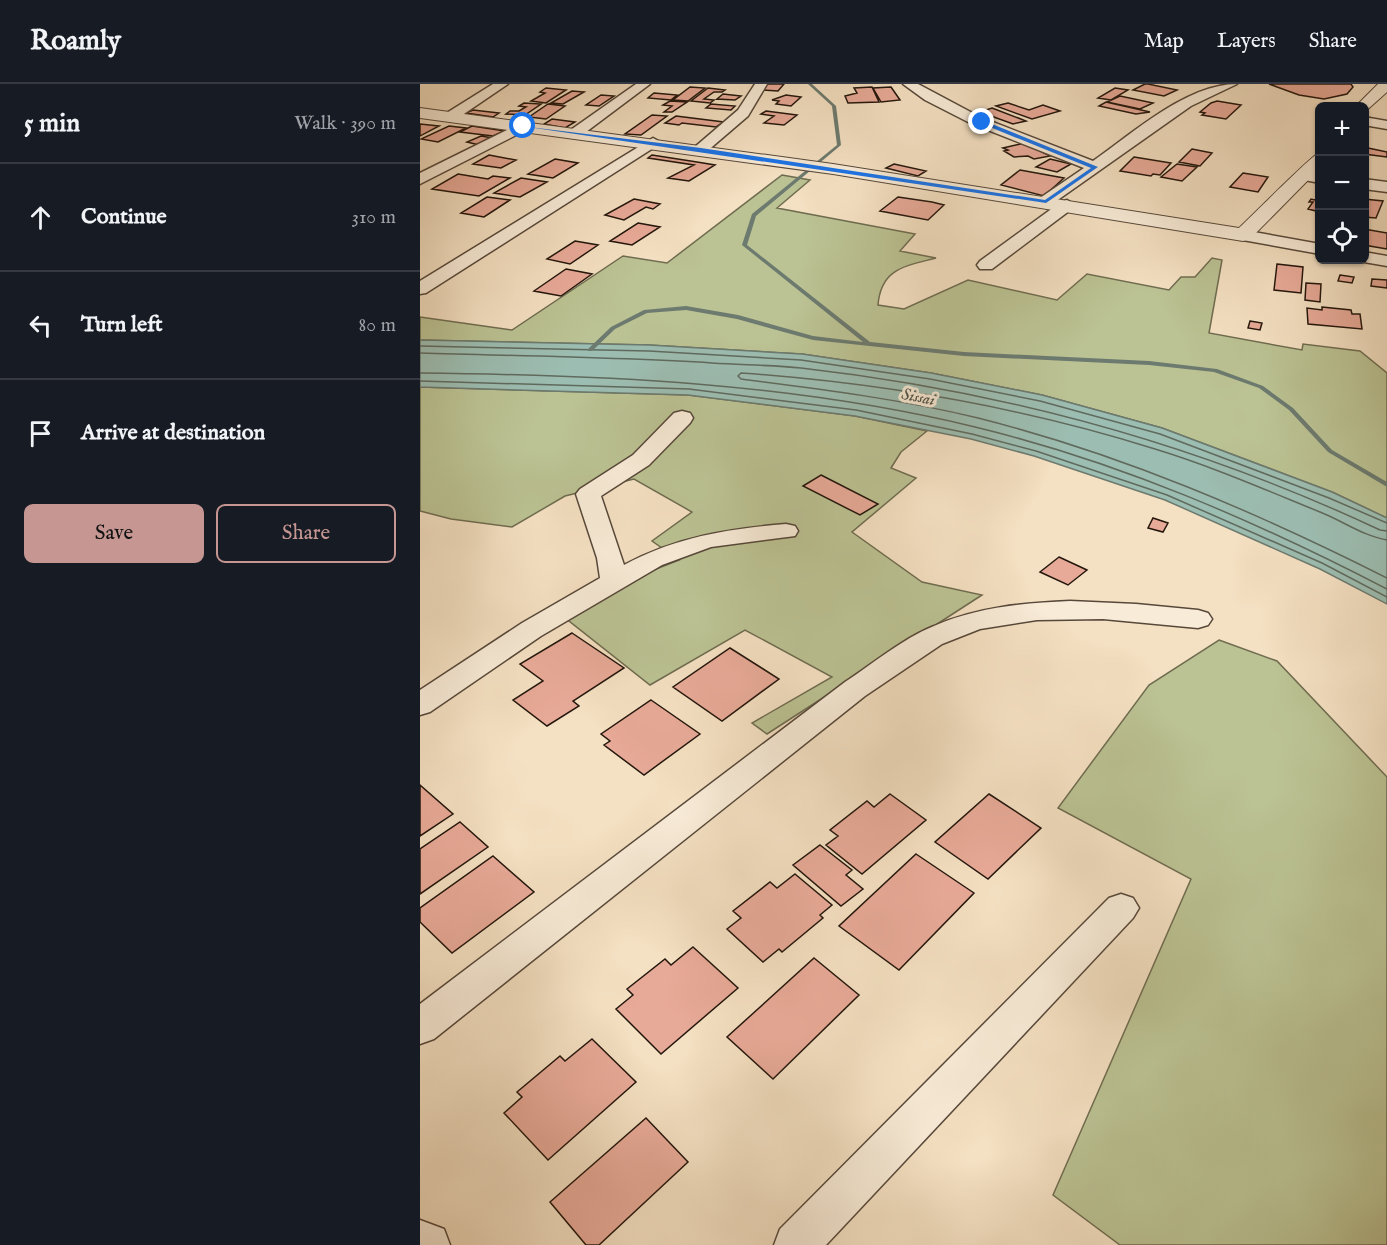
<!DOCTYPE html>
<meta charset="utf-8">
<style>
:root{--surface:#171b24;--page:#242831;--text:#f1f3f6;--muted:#9ea1a6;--line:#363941;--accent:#c59692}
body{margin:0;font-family:"IM FELL English",serif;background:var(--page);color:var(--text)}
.controls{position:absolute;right:18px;top:18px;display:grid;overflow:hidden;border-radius:9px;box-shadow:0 2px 4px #0004}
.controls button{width:54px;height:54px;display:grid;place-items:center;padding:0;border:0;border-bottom:2px solid var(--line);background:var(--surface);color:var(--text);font:30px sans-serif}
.stop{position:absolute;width:18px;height:18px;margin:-14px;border:4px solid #1a73e8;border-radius:50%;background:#fff}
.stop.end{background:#1a73e8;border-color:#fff;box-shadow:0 2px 6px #0008}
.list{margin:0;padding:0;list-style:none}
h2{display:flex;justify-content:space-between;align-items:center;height:78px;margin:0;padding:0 24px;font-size:26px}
h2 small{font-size:20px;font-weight:400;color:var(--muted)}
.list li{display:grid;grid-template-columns:39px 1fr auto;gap:18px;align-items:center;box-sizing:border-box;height:108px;padding:0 24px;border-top:2px solid var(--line)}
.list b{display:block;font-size:22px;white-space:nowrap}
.list em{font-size:20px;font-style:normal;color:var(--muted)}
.actions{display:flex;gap:12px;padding:18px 24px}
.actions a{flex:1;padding:14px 0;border:2px solid var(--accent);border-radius:9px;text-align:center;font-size:21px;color:var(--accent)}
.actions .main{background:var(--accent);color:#111}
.icon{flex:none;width:33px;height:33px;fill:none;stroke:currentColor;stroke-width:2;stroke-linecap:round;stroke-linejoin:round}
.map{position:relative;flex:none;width:967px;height:1161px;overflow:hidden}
header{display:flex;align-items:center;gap:36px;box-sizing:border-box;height:84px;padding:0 30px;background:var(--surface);border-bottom:2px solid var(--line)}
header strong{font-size:28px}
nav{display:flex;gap:33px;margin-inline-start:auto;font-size:21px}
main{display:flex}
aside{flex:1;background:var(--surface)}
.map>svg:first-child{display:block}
</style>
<header>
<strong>Roamly</strong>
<nav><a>Map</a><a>Layers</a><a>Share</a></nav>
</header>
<main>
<aside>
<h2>5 min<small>Walk · 390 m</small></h2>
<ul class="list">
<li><svg class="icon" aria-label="ahead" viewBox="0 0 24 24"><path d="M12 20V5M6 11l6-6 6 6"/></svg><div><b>Continue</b></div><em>310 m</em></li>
<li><svg class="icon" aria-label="left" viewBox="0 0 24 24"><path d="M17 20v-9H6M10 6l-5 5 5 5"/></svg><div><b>Turn left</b></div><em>80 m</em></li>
<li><svg class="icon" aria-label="arrive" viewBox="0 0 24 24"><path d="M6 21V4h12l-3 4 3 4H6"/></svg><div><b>Arrive at destination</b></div></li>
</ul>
<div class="actions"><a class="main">Save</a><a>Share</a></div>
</aside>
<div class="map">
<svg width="967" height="1161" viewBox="0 0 967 1161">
<rect width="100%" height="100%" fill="#f4e0c2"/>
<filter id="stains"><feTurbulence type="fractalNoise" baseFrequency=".00333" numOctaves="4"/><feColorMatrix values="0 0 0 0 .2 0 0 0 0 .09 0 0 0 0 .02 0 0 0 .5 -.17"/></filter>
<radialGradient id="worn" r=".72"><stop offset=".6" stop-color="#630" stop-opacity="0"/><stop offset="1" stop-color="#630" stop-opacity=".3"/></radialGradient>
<path fill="#bbc293" stroke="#6f6c50" stroke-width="1.5" d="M362,91l28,5 -33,28 138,26 -15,17 36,7c-30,8 -55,10 -58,47l26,4 64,-29 89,20 30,-26 82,16 12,-13h14l17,-19 10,2 -13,73 93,17 1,-6 57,7 27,22v145l-55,-26 -170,-64 -120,-33 -111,-22 -129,-19 -153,-9 -229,-5v-23l92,13 111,-74 44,7z
M0,303l268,8 167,21 72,15 -26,21 -10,16 25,10 -64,54 70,50 60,13 -215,139 -15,-11 80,-46 -87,-47 -95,55 -86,-68 59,-35 56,-22 -27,-19 40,-29 -58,-33 -69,17 -53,31 -61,-8 -31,-8z
M799,556l58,21 110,116v468h-267l-67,-50 138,-316 -133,-71 91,-123z"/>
<path fill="#9cbdb1" stroke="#6c7a6f" stroke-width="1.5" d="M0,256l229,5 153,9 129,19 111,22 120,33 170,64 55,26v86l-67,-35 -155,-69 -131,-44 -63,-17 -116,-23 -167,-21 -268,-8z"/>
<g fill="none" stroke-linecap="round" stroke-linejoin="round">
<path stroke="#606a5e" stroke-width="1.5" d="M0,262l229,5 152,9 129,19 110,22 120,33 169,64 58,25
M0,269c97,3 195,4 292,10 30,2 60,2 89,5 203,23 394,75 579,162l7,1
M0,289c186,2 374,10 555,54 145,35 280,94 412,162
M0,297l269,8 167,21 116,24 64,17 131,44 155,68 65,34
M967,456c-24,-4 -44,-19 -67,-28 -54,-22 -109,-46 -165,-63 -133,-42 -275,-66 -414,-76l-3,3 3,3c79,10 159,20 237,39 143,36 278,94 409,160"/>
<path fill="#6c7a6f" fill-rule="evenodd" d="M388,0h4l24,22 5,39 -85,71 -9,29 123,97 94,10 185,9 68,8 46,17 30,22 39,42 55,32v5l-59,-35 -39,-42 -30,-22 -45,-16 -65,-7 -185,-9 -151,-16 -76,-21 -51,-9 -39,3 -32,16 -23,22h-4v-2l23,-22 33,-17 42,-4 52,9 75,21 50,6 -121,-97 10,-31 85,-69 -5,-39z"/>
</g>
<path fill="#e8aa98" stroke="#23160c" stroke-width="1.5" d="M347,0h17l-6,7 -17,-1z
M725,0h3l29,6 -13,6 -31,-6z
M849,0h82l2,3 -6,7 -23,5 -25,-4z
M270,3l15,1 -17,13 -15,-1z
M452,3l7,15 -31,1 -3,-7 12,-3 -3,-5z
M471,3l9,13 -19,2 -8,-14z
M126,4l20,2 -20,13 -15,-2 14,-8 -5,-1z
M288,4l17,2 -3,2h-8l-10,7 10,1 -4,3 -19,-2z
M695,4l13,2 -17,10 -13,-2z
M152,7l12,1 -21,12 -12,-1z
M234,9l23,2 -6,5 -23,-2z
M303,10l18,2 -6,4 -18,-1z
M181,11l13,1 -15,10 -13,-1z
M366,11l15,2 -10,9 -15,-2 3,-3 -7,-1z
M700,12l33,7 -13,6 -33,-7z
M250,17l17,1 -15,10h-8l8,-6 -9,-1z
M797,17l24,4 -15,14 -24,-4 3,-2 -5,-1 11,-9z
M686,18l44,10 -14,2 -37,-8z
M104,19l17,1 -16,11 -19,-1 4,-3h9l7,-4 -7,-1z
M588,19l21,7 14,-5 17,6 -28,8 -36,-13z
M128,20l17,2 -19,13 -17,-2z
M291,20l24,2 -4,4 -25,-2z
M572,24l34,13 -13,3 -33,-12z
M53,26l26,3 -6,4 -27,-4z
M346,27l31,4 -13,10 -20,-2 10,-7 -13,-2z
M232,31l15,1 -26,19 -16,-1z
M256,32l48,6 -8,5 -34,-4 -3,2 -14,-2z
M132,35l23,3 -10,6 -21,-4z
M0,40l19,2 -19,10z
M29,42l17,2 -28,14 -17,-3z
M52,42l33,5 -12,5 -33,-4z
M61,52l12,2 -14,7 -12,-3z
M605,59l25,13 -16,3 -6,-3 -14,1 -10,-6 4,-1 -5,-2z
M948,64l19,4v5l-23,-3v-3z
M772,65l20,4 -12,13 -21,-4z
M69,71l27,5 -15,8 -28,-4z
M232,71l45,7 18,3 -26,16 -21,-3 26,-13 -46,-7z
M714,73l37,6 -11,12 -7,-1 -2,2 -31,-5z
M135,75l23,4 -25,15 -25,-4z
M630,75l21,5 -14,8 -21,-5z
M474,80l32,7 -8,5 -32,-8z
M757,80l20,3 -15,14 -21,-4z
M600,86l44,8 -20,18 -43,-11z
M823,89l25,4 -10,15 -28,-5z
M38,90l30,5 5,-3 17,2 -31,18 -47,-7z
M101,94l26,4 -27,15 -26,-4z
M900,110v18l-12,-3 5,-7h-4l2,-3 4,1z
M67,113l23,3 -26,17 -23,-4z
M478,113l34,5 12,3 -16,15 -48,-9z
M214,115l26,5 -7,5 -7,-2 -22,13 -19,-5z
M944,115l19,2 -7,17 -12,-1z
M218,139l22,4 -28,18 -22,-4z
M944,145l23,4v16l-23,-4z
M155,157l23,4 -28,19 -23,-5z
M857,180l26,3 -2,26 -27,-3z
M146,185l26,5 -31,22 -27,-5z
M920,191l14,2 -2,6 -14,-2z
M952,195l15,1v8l-16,-2z
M886,199l15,1 -1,18 -15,-2z
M902,223l29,3 1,4h8l2,15 -54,-5 -1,-16 15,2z
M830,237l12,2 -2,7 -12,-2z
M401,391l57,29 -18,11 -57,-29z
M733,434l15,5 -5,9 -15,-4z
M639,473l28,13 -19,15 -28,-13z
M152,549l52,35 -51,33 6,5 -32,20 -34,-26 30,-19 -23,-17z
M310,564l49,31 -57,42 -49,-34z
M231,616l49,34 -56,41 -40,-30 6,-4 -9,-7z
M0,701l33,29 -33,22z
M470,710l36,26 -64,54 -36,-29 12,-9 -8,-6 37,-29 7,6z
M569,710l52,34 -53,51 -53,-37z
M40,738l28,25 -68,47v-45z
M400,761l32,25 -6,5 17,14 -22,17 -48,-41z
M496,770l58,39 -75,77 -60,-44z
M73,772l41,36 -82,61 -32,-31v-14z
M375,790l37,31 -12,10 3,3 -41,34 -3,-3 -16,13 -36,-33 14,-11 -8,-7 37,-29 7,6z
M273,863l45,41 -77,66 -45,-45 17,-14 -6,-6 38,-30 6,6z
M394,874l45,37 -86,84 -46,-42z
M172,955l44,43 -88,78 -44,-47 18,-16 -5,-5 43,-36 5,5z
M226,1034l42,44 -89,83h-13l-36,-43z"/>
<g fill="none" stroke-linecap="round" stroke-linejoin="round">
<defs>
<path id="minor" d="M73,0h15l-53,36h-10l-2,-3 2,-3z
M216,0h14l-68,51h-10l-2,-3 2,-3z
M335,0h12l-19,32 -42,36h-10l-2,-3 2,-3 42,-36z
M483,0h15l62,33 113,44c40,-28 94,-77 144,-77l-46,22 -139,98h-12l-2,-3 2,-3 44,-30 -114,-45 -45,-23z
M944,33l23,4v8l-23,-4z
M103,38l5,1 2,3 -2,3 -108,55v-11z
M233,54l7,4 -2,3 -232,148 -6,1v-13z
M884,87l16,2v10l-21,-4 -3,-3 3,-3z
M944,95l23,3v10l-23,-3z
M647,116l8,5 -2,3 -81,61h-12l-3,-4 3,-4 81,-59z
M823,146l77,14v10l-83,-15 -2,-4 2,-4z
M944,168l23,4v10l-29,-5 6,-1z
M262,327l8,2 3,5 -3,5 -41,42 -48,31 23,69c52,-28 104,-36 162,-41l9,2 3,5 -3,5 -84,11 -49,18 -121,71 -111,76 -10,3v-25l102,-67 78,-45 -3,-20 -21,-64 4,-5 53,-34 41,-42z
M650,517l66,3 62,6 10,3 4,6 -4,6 -10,3 -95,-9 -66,1 -57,9 -38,15 -77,52 -431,343 -14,5v-40l425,-322c29,-19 57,-43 89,-56 43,-19 90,-23 136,-25z
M701,810l12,4 6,10 -6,10 -307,327h-52l6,-16 329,-331z
M0,1136l24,9 6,16h-30z"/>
<path id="tertiary" d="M958,0h9v8l-19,17 -4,1v-4h-8z
M0,24l413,56 406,64c11,-10 74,-74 81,-76v16l-70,71 -7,2 -410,-67 -413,-56z"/>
</defs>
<use href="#minor" stroke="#57483a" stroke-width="3"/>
<use href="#tertiary" stroke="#57483a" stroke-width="2"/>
<use href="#minor" fill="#f8ebd7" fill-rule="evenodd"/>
<use href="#tertiary" fill="#f8ebd7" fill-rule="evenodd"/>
</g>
<path fill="#1a73e8" d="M562,36l116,47 -52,36 -525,-77 180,22 344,52 46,-32 -111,-45z"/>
<g text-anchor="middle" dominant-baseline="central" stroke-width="6" stroke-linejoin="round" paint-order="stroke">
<g font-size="16" font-style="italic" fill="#4d5046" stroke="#f8ebd7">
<text transform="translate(498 314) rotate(11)">Sissai</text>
</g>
</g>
<rect width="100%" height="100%" filter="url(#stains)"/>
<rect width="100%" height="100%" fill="url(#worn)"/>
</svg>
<div class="controls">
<button>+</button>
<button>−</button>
<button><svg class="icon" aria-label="locate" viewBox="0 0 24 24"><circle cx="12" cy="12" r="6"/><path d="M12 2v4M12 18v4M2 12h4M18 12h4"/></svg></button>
</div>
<div class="stop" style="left:103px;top:42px"></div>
<div class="stop end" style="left:562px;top:38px"></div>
</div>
</main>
